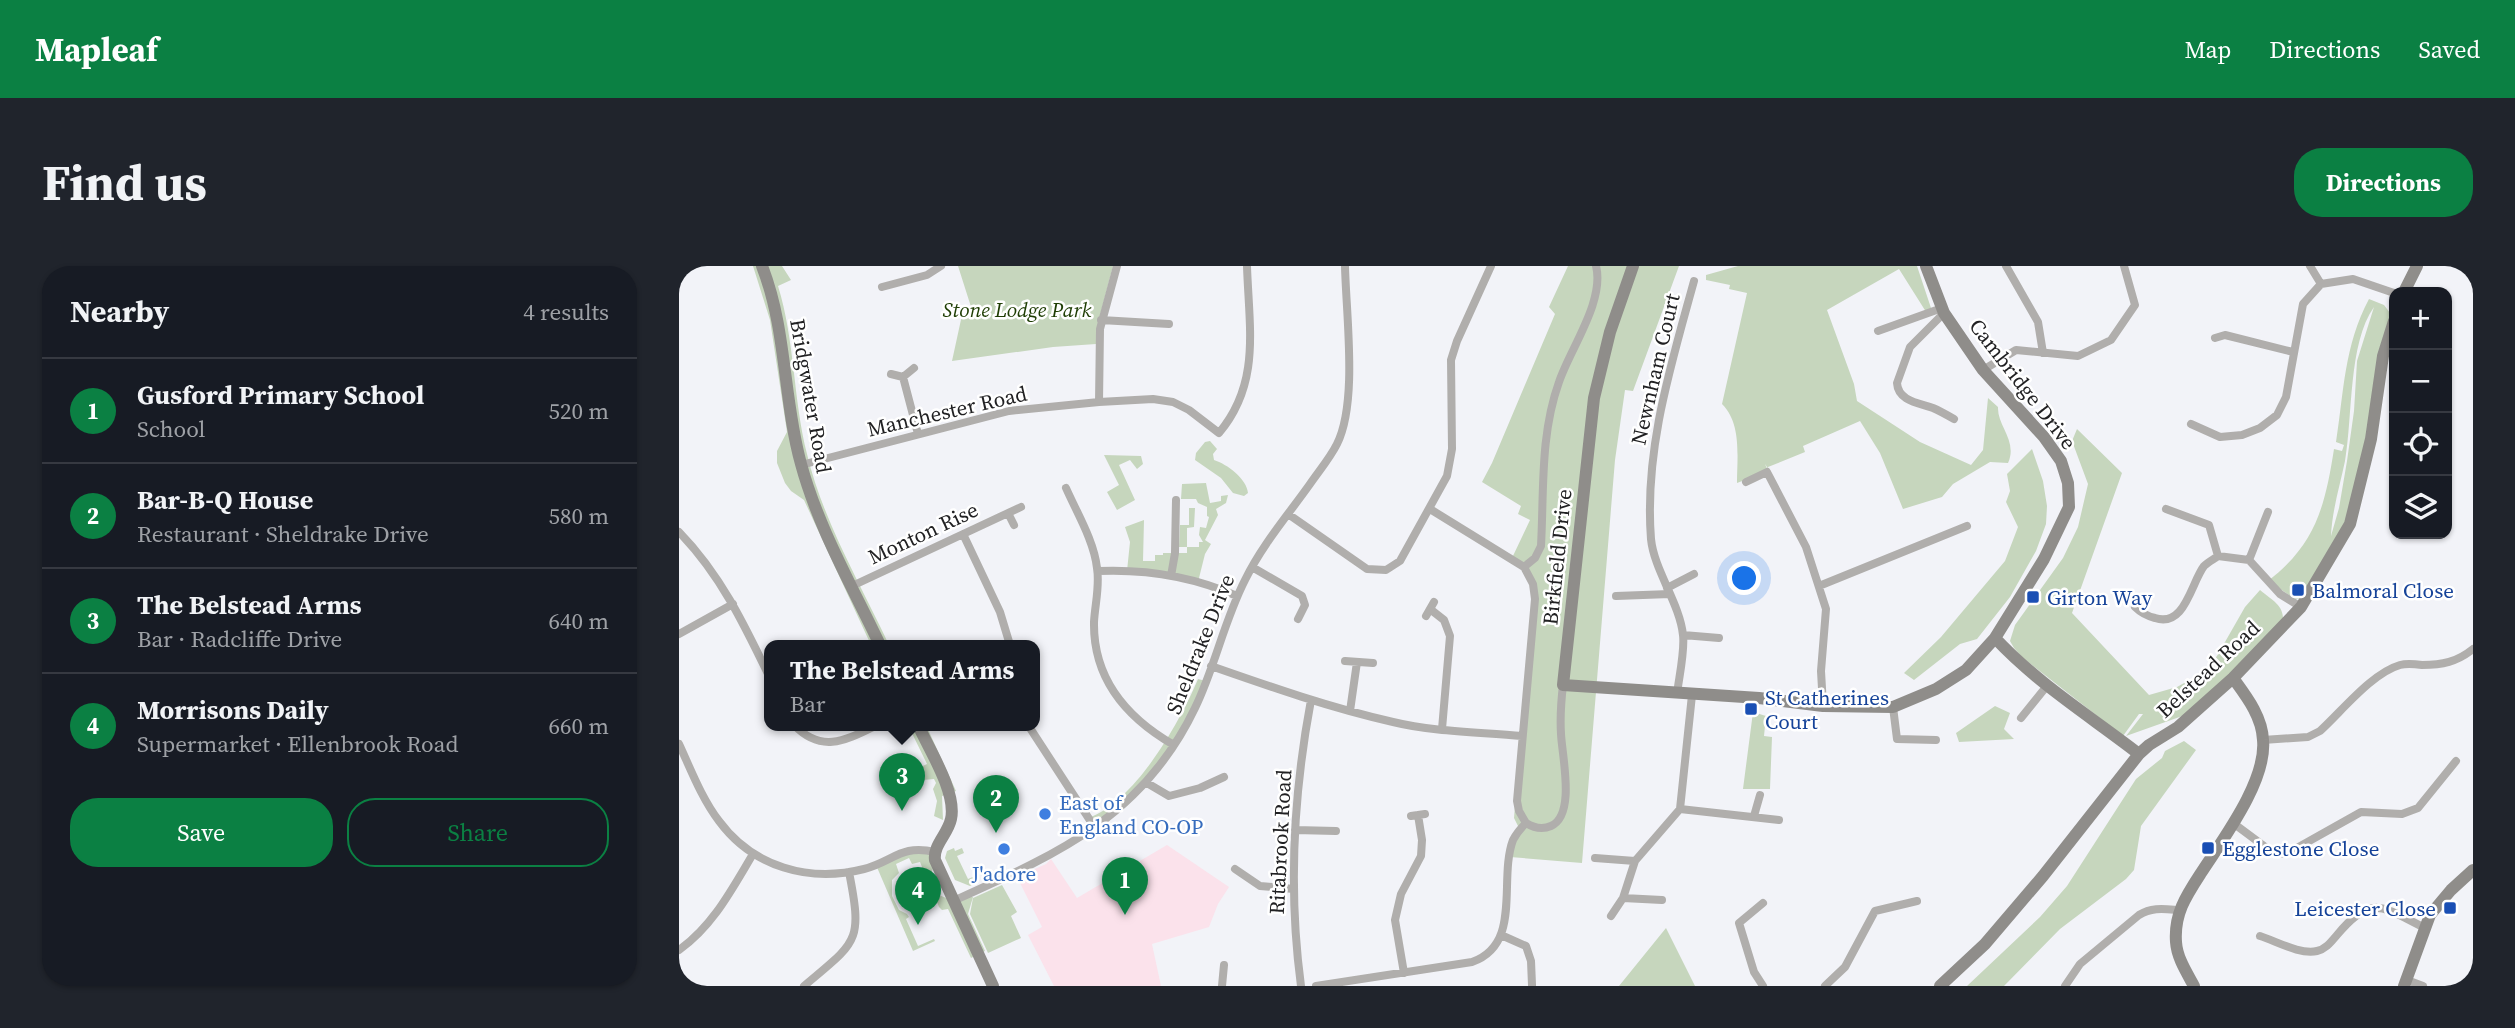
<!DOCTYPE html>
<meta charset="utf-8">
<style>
:root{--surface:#171b24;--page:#20242c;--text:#f1f3f6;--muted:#9ea1a6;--line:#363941;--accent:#0b8043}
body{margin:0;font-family:"Source Serif 4",serif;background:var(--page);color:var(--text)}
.controls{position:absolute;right:21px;top:21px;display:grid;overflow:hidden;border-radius:14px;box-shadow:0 2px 5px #0004}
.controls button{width:63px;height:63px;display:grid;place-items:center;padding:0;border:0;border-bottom:2px solid var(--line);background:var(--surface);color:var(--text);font:35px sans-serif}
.you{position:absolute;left:1066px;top:313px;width:24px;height:24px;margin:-18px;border:5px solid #fff;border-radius:50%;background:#1a73e8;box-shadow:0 0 0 10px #1a73e833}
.badge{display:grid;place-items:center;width:46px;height:46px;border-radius:50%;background:var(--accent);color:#fff;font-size:23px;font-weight:700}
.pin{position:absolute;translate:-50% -58px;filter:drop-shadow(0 2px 4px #0008)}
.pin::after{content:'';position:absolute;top:37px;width:24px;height:21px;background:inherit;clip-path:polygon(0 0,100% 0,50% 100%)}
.popup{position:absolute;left:85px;top:374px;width:276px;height:91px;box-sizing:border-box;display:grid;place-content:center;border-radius:14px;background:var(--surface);filter:drop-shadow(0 2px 5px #0005);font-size:23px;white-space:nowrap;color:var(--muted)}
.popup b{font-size:26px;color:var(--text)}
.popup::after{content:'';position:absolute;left:50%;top:100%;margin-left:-14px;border:14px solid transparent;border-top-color:var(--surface)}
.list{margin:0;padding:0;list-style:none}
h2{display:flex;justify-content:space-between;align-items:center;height:91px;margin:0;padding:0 28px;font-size:30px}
h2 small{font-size:23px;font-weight:400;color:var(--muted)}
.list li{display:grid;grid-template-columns:46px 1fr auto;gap:21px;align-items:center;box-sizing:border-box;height:105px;padding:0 28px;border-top:2px solid var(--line)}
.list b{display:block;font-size:26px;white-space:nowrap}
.list p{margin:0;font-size:23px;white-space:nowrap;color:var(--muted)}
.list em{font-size:23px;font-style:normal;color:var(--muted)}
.actions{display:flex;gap:14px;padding:21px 28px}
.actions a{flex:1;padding:16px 0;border:2px solid var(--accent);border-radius:28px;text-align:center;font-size:24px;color:var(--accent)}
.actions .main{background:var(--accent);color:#fff}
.icon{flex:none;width:38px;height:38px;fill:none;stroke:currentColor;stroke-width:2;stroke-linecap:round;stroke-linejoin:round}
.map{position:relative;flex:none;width:1794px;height:720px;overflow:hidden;border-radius:28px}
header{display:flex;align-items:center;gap:42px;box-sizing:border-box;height:98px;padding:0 35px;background:var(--accent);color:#fff}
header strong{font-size:33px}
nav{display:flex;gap:38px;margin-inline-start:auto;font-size:24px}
.intro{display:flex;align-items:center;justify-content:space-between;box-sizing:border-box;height:168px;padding:0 42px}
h1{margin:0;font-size:49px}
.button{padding:18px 32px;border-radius:28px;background:var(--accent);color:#fff;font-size:24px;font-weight:700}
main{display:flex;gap:42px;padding:0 42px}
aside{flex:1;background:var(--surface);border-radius:28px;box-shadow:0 2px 5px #0004}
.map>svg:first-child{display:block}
</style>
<header>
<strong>Mapleaf</strong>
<nav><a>Map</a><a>Directions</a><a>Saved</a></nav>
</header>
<div class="intro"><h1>Find us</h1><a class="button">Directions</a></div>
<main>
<aside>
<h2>Nearby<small>4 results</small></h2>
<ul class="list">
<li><span class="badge">1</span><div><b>Gusford Primary School</b><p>School</p></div><em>520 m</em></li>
<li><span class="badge">2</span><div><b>Bar-B-Q House</b><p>Restaurant · Sheldrake Drive</p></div><em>580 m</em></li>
<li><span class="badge">3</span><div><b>The Belstead Arms</b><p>Bar · Radcliffe Drive</p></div><em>640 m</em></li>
<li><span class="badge">4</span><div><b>Morrisons Daily</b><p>Supermarket · Ellenbrook Road</p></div><em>660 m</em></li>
</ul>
<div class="actions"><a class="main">Save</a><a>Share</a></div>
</aside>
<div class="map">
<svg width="1794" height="720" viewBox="0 0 1794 720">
<rect width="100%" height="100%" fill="#f2f3f8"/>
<path fill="#fbe2eb" d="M488,579l62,42 -11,17 -9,23 -57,17 9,42h-107l-26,-51 14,-8 -25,-50 29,-13 5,-5 26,39z"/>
<path fill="#c6d6bd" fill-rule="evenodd" d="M74,0h29l9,14 -13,6c17,55 15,113 29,168 16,67 53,129 82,191h-18l-67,-145 -13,-9 -6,-8 -8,-20v-12l10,-19 -17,-112z
M279,0h155l-15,57 -2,21 -43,3 -101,14 10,-46 10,-5z
M889,0h111l-46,125 -8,-1 -10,70 -33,403 -72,-6 10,-27 -6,-12 19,-234 -21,-26 18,-38 -12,-6 3,-8 -39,-24 10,-19 63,-149 -6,-7z
M1059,0h179l16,48 -5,1 -29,-46 -72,41 27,74 3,17 63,41 51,23 12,-15 5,-52 10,9c-1,19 20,34 10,56l-18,-1 -37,22 -11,13 -39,12 -23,-56 -20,-32 -57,25 2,6 -37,15 1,3 -4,-6 3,7 -31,12c0,-26 5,-59 -15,-79l25,-111 -18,-4 1,-4 -24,-5v-5z
M1690,33l15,6 6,8 -33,198 -50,87 -12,1 -27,-18c48,-37 57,-75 66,-132l8,2 2,-6 -8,-3c8,-51 8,-96 33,-143zM1695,41l-17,54 -3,50 -7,50 -8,47 -8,28c1,-25 9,-51 14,-75 8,-46 3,-117 29,-154z
M1398,163l45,44 -50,140 77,82 28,-8 25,-14 15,-17 28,-49 15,-17c14,12 25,15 23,35l-81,84 -76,27 17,-22h-4l-16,22 -100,-78 -9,-10 -4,-7 5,-16 48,-67 15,-31 10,-43 -16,-43z
M531,175l7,8 -4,5 1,6c13,4 33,19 34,33l-4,3 -11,-3 -12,-15 -26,-18 1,-7 9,-11z
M1353,183l11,32 4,25 -1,18 -10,27 -26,46 -33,42 -17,5 -46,36 -10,-7 37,-36 64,-76 13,-34 -12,-25 4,-11 -3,-17z
M425,189l37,1 2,8 -6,5 -7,-9 -11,5 16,35 -18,10 -10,-18 12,-7z
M527,217l4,20 11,-2v-5l7,-1 -2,8 -10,6 2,6 -13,25 6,4 -6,10 -7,28 -71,-11 3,-29 -5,-15 19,-7 -1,41h12v-6h8v-2h24v-6h-8l1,-22h9v-17h6l-1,19 -7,1v19h12v-5h4l-4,-7 1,-8 6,1 3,-11 -2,-1v-9l-9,-4 -2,-4h-15l1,-15z
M519,413l8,2 -44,83 -67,64 -7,-10c47,-16 92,-96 110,-139z
M1316,440l15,7 -6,16 10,10 -55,3 -3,-9z
M1074,446l13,4 -2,20 8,1 -2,52h-27z
M229,459h18l30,66 -14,5 1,24 -9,-4 3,-15 -4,-12 3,-6 -2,-4 -22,2 -4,-8 19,-9z
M1505,475l12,9 -55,76 -7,44 -8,9 -66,50 -56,57h-37l73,-69 27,-31 69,-107 26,-21 3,-7z
M275,582l1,3 7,-3 2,5 -7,3 11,23 7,-3 2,6 -7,4 -15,-6 -10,-22 2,-7z
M245,583l11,11 -4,16 8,19 14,6 8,-4h12l-5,17 17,37 -14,7 -23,-49 -6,1 -3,-3 -11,-28 -7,-3 -1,-3 4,-1 -4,-10 -8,2 -3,-6 -13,6 3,9 -7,7v16l7,14 8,4 2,3 -3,2 12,27 16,-7 1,2 -22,10 -37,-86z
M323,619l15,27 -6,4 10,22 -33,15 -18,-39 3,-16z
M987,662l29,58h-76z"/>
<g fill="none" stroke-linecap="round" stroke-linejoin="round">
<path stroke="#b0aeac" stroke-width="8" d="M1327,0l32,56 5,31
M1631,0l11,18
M203,21l45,-12 14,-9
M1265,47l-34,34 -13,36c1,18 22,20 36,25 7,3 14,7 21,11
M422,54l68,4
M1199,65l64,-23
M1536,72l10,-3 68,17
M1304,104l33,-20 62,6 33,-16 24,-35 -11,-39
M212,108l12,3 11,-9
M224,111l15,57
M420,136l1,-73 17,-63
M1512,158l29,13 22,-2 18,-7 17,-13 9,-18 17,-93 18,-20 32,-5 41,14
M122,199l208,-54 90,-9 54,-3 20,3 16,8 30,23c42,-50 30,-105 28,-167
M1067,216l21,-10 39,75 20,62 -5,62 2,35
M387,222c11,25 28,53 31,80 3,18 -2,36 -3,54 -1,58 33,96 80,123
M751,243l94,58
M1487,243l43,16 9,31 31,4 31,34 21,13
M329,247l6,12
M609,248l79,55 19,1 14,-9 47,-85 5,-27 -1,-89 6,-19 34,-75
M0,266c41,42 65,92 90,144
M284,268l37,78 10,33
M1570,294l19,-48
M573,301l50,29 3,9 -7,14
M419,305c47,-2 96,6 139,25
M492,310l4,-23 1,-53
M173,320l169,-79
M1140,320l148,-60
M988,322l27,-14
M937,330l54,-2
M1456,341c6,6 12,9 20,11 30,10 36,-35 49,-52 4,-4 10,-7 14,-10
M751,343l14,11 6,16 -8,93
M747,350l8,-14
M0,368l54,-30
M1004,369l36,3
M666,395l28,2
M532,400c60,21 120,42 182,56 41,10 86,10 129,14
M998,428c2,-17 8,-43 6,-59 -3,-31 -29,-65 -32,-96 -7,-89 20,-174 43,-258
M1214,441l4,32 39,1
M671,445l7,-49
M1342,452l25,-31
M115,459c28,29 52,15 83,0
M349,459l67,103
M1584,474l45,-3 12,-6c22,-20 52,-58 80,-66 7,-2 15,-1 22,0 20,0 35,-3 51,-16
M0,478c12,26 23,55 40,77 34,46 90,62 145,48 30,-8 37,-25 71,-17
M468,517l22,13 31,-8 24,-11
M1001,543l99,11
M732,550l14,-2
M1075,550l6,-21
M847,557c8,5 16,7 25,3 25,-11 11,-70 10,-92 -1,-16 0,-32 2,-49
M1554,557l39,29 14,2 75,-42 41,2 16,-6 38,-47
M616,564l41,1
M916,592l40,3
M556,603l25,17 34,3
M944,632l39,2
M274,635c104,-47 190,-84 242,-193 20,-41 29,-87 50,-128 17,-35 43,-65 65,-96 9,-13 20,-26 27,-40 21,-42 9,-129 8,-178
M1084,637l-24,20 15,49 9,14
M932,650l12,-18 12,-37 45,-52 12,-114
M822,669l25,11 5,15 1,24
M1581,670c16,5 40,19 57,15 9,-2 14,-9 20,-16 35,-42 45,-28 88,-7
M0,684c34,-24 53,-61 74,-96
M725,707l-9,-53 6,-26 20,-38 1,-16 -4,-25
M1728,714l16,6
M125,720c53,-45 59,-43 45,-114
M543,720l2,-21
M622,720c-13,-97 -8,-190 10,-286
M637,720l156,-24c51,-18 26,-82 41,-122 3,-6 8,-12 13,-17l-7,-12 -2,-10 18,-202 -2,-15 -9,-17 11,-9 6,-12c3,-55 -1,-111 18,-164 11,-33 46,-81 37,-116
M1146,720l20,-19 30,-56 42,-10
M1386,720l15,-22 59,-49c13,-8 25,-6 40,-5"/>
<path stroke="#8f8d8a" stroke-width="12" d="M83,0c25,64 21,133 39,198 17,63 51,122 79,181
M954,0l-23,66 -16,66 -31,287 196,13 64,8 70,1 43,-18 30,-19 29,-32 49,-79 25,-52 -1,-24 -7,-22 -17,-24 -61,-67 -39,-57 -18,-47
M1725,26l13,-26
M1316,372c43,46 95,78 144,116
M239,459c11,24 39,68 33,94 -3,15 -18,26 -16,41l58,126
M1261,720l45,-42 58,-68 96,-122 10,-9 29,-18 55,-49 68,-71 49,-83 21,-85 12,-83 11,-35
M1515,720c-7,-13 -17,-28 -18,-44 -2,-28 10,-46 25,-69 22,-34 66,-92 62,-133 -1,-24 -17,-44 -30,-62
M1725,720l26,-71 21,-25 22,-20"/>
</g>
<g fill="#1a4fb4" stroke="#fff" stroke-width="2.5">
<rect x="1612" y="317" width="14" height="14" rx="3.5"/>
<rect x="1347" y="324" width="14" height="14" rx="3.5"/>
<rect x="1065" y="436" width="14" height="14" rx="3.5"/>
<rect x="1522" y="575" width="14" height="14" rx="3.5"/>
<rect x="1764" y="635" width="14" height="14" rx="3.5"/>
</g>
<g fill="#3f7fe0" stroke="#fff" stroke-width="2.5">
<circle cx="366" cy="548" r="7"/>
<circle cx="325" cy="583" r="7"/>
</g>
<g text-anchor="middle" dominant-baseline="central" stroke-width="5" stroke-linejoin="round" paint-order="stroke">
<g font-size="21" font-style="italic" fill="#1e3d03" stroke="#fff">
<text x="338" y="43">Stone Lodge Park</text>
</g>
<g font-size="21" fill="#212123" stroke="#fff">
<text transform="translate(976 103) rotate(-77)">Newnham Court</text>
<text transform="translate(1344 118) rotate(52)">Cambridge Drive</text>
<text transform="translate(132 130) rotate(80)">Bridgwater Road</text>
<text transform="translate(268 145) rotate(-13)">Manchester Road</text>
<text transform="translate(244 267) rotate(-25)">Monton Rise</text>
<text transform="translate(878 291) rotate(-84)">Birkfield Drive</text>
<text transform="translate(521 378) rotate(-68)">Sheldrake Drive</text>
<text transform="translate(1529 403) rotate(-43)">Belstead Road</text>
<text transform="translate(601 576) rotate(-87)">Ritabrook Road</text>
</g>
<g font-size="21" fill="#164399" stroke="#fff" text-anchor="start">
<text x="1633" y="324">Balmoral Close</text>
<text x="1368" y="331">Girton Way</text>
<text x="1086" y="431">St Catherines<tspan x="1086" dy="24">Court</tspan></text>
<text x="1543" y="582">Egglestone Close</text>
<text x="1757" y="642" text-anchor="end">Leicester Close</text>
</g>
<g font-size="21" fill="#366cbe" stroke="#fff" text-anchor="start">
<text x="380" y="536">East of<tspan x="380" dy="24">England CO-OP</tspan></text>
<text x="325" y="607" text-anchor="middle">J'adore</text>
</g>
</g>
</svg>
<div class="controls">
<button>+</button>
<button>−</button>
<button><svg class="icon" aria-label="locate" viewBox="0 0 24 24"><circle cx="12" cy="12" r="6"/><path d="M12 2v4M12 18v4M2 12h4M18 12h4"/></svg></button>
<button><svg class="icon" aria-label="layers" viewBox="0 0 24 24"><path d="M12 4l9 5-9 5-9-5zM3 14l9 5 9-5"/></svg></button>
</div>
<div class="you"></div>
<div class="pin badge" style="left:446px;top:649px">1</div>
<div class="pin badge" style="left:317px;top:567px">2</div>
<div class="pin badge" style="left:223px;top:545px">3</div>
<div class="popup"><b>The Belstead Arms</b>Bar</div>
<div class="pin badge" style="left:239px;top:659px">4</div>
</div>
</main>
